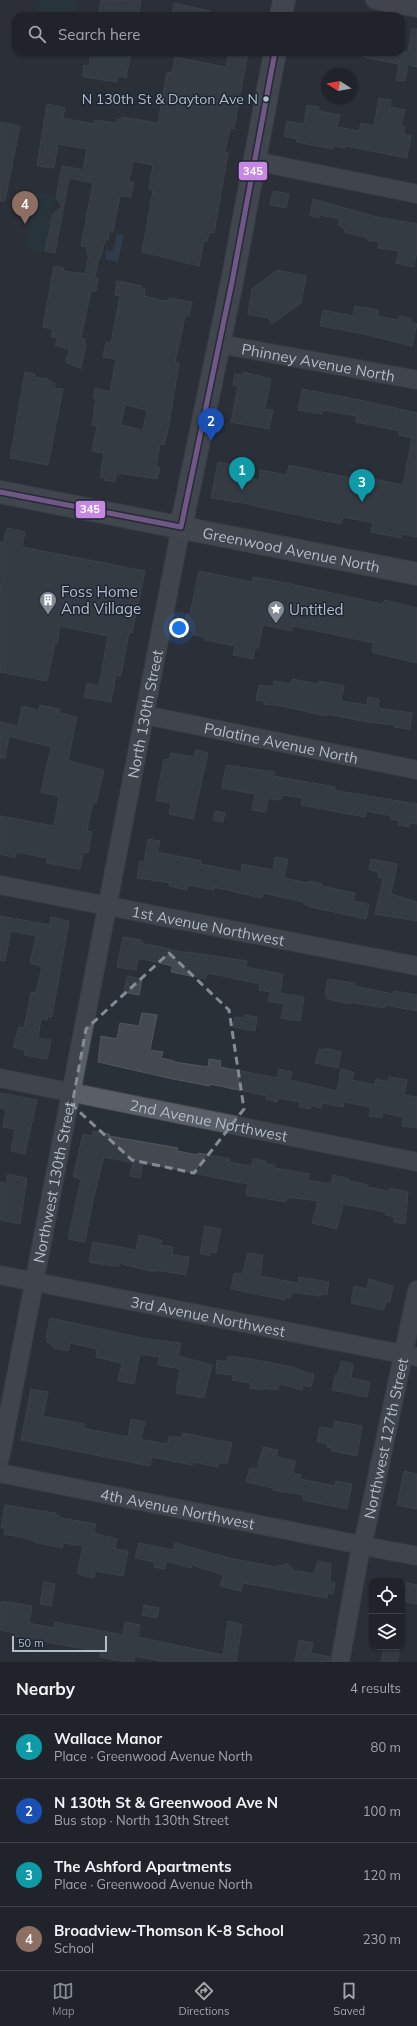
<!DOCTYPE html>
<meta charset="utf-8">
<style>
:root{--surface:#20242a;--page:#2d3036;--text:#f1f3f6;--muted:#a2a4a8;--line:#3d4147;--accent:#848b96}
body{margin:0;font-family:Mulish,sans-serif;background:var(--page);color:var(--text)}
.controls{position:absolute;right:12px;bottom:12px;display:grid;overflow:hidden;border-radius:8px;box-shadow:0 1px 3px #0004}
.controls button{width:36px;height:36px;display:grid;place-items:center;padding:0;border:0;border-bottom:1px solid var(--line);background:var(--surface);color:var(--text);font:20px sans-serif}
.compass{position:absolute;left:321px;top:68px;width:36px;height:36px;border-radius:50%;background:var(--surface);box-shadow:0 1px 3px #0004;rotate:281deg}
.scale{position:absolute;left:12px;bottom:10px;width:95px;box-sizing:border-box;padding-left:4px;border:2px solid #b4bcc9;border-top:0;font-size:11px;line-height:14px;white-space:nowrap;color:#b4bcc9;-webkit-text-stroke:3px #1d2633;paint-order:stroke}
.you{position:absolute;left:179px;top:628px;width:14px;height:14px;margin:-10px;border:3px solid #fff;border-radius:50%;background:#1a73e8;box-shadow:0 0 0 6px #1a73e833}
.badge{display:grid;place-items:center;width:26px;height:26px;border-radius:50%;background:var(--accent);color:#fff;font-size:13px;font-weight:700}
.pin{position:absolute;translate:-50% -33px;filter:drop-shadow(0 1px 2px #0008)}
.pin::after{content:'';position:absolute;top:21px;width:14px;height:12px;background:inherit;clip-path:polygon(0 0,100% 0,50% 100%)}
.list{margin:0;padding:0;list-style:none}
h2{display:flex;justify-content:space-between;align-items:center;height:52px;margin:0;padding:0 16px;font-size:17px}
h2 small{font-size:13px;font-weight:400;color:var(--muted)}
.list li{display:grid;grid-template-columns:26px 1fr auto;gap:12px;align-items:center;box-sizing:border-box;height:64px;padding:0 16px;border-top:1px solid var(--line)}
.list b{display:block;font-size:15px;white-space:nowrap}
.list p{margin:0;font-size:13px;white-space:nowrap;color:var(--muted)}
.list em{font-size:13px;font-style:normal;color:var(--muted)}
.icon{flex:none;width:22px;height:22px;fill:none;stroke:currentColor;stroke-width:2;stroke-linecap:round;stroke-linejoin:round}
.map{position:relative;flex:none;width:417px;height:1662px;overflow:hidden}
.search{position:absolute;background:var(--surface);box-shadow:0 1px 3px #0004;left:12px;right:12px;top:12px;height:44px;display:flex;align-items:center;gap:10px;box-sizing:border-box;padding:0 14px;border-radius:12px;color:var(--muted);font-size:15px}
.sheet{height:308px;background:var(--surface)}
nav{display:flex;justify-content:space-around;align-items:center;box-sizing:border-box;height:56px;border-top:1px solid var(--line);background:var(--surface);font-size:11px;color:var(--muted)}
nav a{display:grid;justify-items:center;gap:2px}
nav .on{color:var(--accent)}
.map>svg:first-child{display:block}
</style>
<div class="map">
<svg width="417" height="1662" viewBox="0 0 417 1662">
<rect width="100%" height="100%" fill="#2a3038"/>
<path fill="#273a3e" d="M40,0h35l1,16h-40z
M36,193l19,3 -10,56 -20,-4z"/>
<path fill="#384963" d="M117,234l7,1 -6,27 -13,-3 1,-9 7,1z"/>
<path fill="#444950" stroke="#52575f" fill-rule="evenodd" d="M101,0l40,1 -3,15h-40z
M174,3l36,8v5h-38z
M412,29h5v38l-9,-2 -3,16 -9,-1 3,-16 -36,-7v-5h45z
M91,52h40l-5,26 -8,-2 -1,6 -33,-5 -1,-2 1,-10 5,1z
M229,52h19l-14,77 -4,-1 -5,24 3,1 -14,80 -5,-1 -2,9h-3l-5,25 -57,-14 11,-62 -4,-1 4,-24 -20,-4 -4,21h5l-3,15 -11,-1 -7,36 -4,-1 -1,9h-3l-4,17h-2l-4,20 3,1 -2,13h-5l-10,47 4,1 -1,5h2l-5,25 -16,-7 5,-12 -15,-5 2,-7 -6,-1 2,-8 -10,-2 11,-61 10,2 -1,3 22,3 4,-19h-2v-8l-6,-1 12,-63 -24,-5 -14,75 -10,-2 8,-38 9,-6 -6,-9 6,-32 21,4 4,-21 -29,-5 -4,24 -17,-2 10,-62 18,4 -2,10 31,6 1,-4 22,3 1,-4 4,1v-3l36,6 9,-51 5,1 3,-16 51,10z
M379,98l12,2 -1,7 15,3 -4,16 4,1 -2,7 8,2 -4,22 -61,-12 -1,2 -11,-2 -1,3 -37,-7 1,-3 -13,-3 3,-15 17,3 3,-19 12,2 -1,4 22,4 -3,12 22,4 2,-8 13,3z
M0,122l20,4 -15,75h-5z
M273,191l16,3 -3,14 -16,-3z
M313,199l64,18 40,7v27l-3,16 -18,-4 3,-12 -21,-3 1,-6 -12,-2 1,-2 -24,-6 1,-3 -7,-4 2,-6 -20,-4 -1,3 -9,-2z
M277,270l29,6 -5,27 -29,21 -4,-6 -20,-4 4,-25z
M117,281l25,5v2l3,1 -1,7 20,5 5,-1v-2l23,4 -3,14h-4l-3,16 -7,30 4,1 -11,67 -4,15 -4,-1 -4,23 4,1 -3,11 -38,-6v2l-3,-1 -1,8 -11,-2 1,-2 -5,-1 4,-24 -12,-2 5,-25 -5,-1 4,-26 -3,-1 2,-10 15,4 6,-33 -13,-2 3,-15 5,1 9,-47 -5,-1zM125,405l22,5 -4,20 -22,-5z
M355,306l23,4v6l20,4 1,-4 13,3 -1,4 6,1 -5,22 -52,-13 -40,-7 3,-16 30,6z
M25,372l10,2 -1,3 14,2v2l7,2 -1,5 9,1 -15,76 -38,-7z
M244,372l27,7 -6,30 8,1 -4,19 -38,-7 7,-36 -5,-1 2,-11 8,1z
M302,389l58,11 57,13v124l-16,-3v4l-30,-6 2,-9 -30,-6 -2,7 -91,-19v-1l-39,-6 7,-36 15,3 -2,9 28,6 1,-10 27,5 2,-10 80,17v-4l34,7 9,-47 -13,-3 1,-4 -44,-9 1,-6 -34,-6 -1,4 -24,-4z
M7,528l18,4 -3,15 123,24 -13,62 -3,-1 -8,44 -5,-1 -5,27 -27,-5 3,-14 12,3 9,-50 -48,-10 -3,18 -2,-1 -8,38 -47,-9v-84l2,-11h-2v-35l3,1z
M199,571l53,11 1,-5 33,6 96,21 3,-4 32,8v55l-43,-10 -2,-2 2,-8 -81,-17 -1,5 -29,-6 -5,23h-3l-2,11 -20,-4 2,-9 -30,-6v-3l-12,-2 1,-5 -10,-1 3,-15h3z
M292,679l26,5 1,-3 25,5 -3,15 26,4 1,-8 11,2 -1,9 34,5 -2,16 -16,-2v-2l-27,-3 -40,-8v2l-46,-10 -17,-2v-3l-8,-1 3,-15 14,2 1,-6 17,3z
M40,705l20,4 -1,4 18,4 -9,44 36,9 -8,33 -3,-1 -6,29 5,1 -4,21 -5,-1 -3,17 -33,-6v-5l-31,-6 -1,6 -15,-4v-38l54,10 5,-30 -18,-4 10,-45 -42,-11 -4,22h-5v-36l18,4 4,-20 17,4z
M196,750l12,3 -15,66 -24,-5 2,-11 -15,-3 8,-41 5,1 2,-7 23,4z
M226,765l49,7 -1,4 61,11 -1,3 83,14v20l-7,-1 -1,4 -11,-2 1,-4 -8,-2v-3l-24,-5 -2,6 -64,-12 2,-7 -21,-3 -1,4 -4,1 -9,-2 -2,14 -14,-2 3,-16 -33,-6z
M215,811l10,2 -2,9 -10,-2z
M148,839l12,2 -3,11 45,9 -1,3 40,8 1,-8 31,6 2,-13 13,2 -4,19 24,5 1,-2 13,3 -1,2 34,7 -1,8 15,3 -3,15 -55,-12 -7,-3v-2l-41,-9 -1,5 -48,-11v3l-26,-5 -1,5 -18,-4 1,-3 -33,-5 3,-17 4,1z
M371,859l26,5 -6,30 26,8v19l-42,-7 8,-36 -5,-1 1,-5 -10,-2z
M0,916l50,9 1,-8 18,4 -17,96 -4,-1 -1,4 -6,-1 -3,19 13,2 -4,19 -23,-4 1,-5 -12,-3 6,-20 5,1 7,-36 5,1 6,-27 -12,-3 6,-27 -25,-5 -6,30 -5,-1z
M123,937l18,3v3l46,10 1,-1 59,9 -2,6 38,7 -3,19 24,4 -4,24 -19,-3 3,-14 -16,-3 2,-9 -11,-2 1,-6 -52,-11 -3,6 -19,-4 -15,-3 2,-6 -35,-8 -2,12 -19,-3z
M127,976l15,3 -3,16 -15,-3z
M328,979l27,4 -1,3 39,8 1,-3 23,4v16l-32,-6v3l-34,-6v2l-19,-4 -6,-2 1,-3 -2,-1z
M142,1013l15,2 -7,35 13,2 -2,6 13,3v1l34,5 1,-8 12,2 -1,6 57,11 2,-9 13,3 -2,8 47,11 4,-22 13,3 -2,8 23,5 1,-6 12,3 1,-5 18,3 -3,15 13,2v31l-15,-2 1,-9 -20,-4 -1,5 -13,-2 2,-9 -27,-5 -1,5 -21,-4 -1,5 -10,-3 -1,4 -11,-2 1,-5 -22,-4 -1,4 -11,-3 1,-3 -57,-12v2l-37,-7 -75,-17 3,-26 16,3 3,-16 19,3z
M244,1015l13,2 -2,14 -22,-4 2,-10 9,1z
M326,1048l15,4 -3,16 -23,-5 4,-14 6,1z
M0,1093l37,7 -12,54 -14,-3 4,-22 -12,-2 3,-17 -6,-2z
M93,1131l16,3v2l69,12 -1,3 21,4v-2l32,6 -1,3 23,4 1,-7 13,2v3l9,1v3l34,6 -1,6 23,4 2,-9 16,4v2l19,4 -1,2 22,4 1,-3 18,4 -3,32 -11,-2 1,-5 -10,-2 1,-3 -43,-8 -6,25 -25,-6 6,-22 -31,-4 -1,5 -40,-7 2,-11 -105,-21 -3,15 -10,-2 3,-13 -29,-6 -11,43 -8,42 -17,-3 13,-60 -8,-2 10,-43 9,2z
M8,1174l19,4 -7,46 -20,-4v-38l6,1z
M205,1226l16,3 -5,24 -5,-1 -1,4 -10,-3z
M139,1235l23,5 -2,5 13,2 -1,8 17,2 -3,18 -32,-5v2l-35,-9v3h-7l-23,-4 4,-20 43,8z
M248,1253l15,2 -3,21 38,7 1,-6 30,5 -2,13 -6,-1 -1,2 -28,-4 -2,6 -4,-1 -1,3 -54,-11 3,-16 8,1z
M369,1279l24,7 -3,16h-4l-2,8 -33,-7 3,-17 13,3z
M50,1318l97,21 34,4 -3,13 34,9 -8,33 -28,-5 4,-24 -22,-4 1,-8 -19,-3 -6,30 -16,-3 4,-18 -26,-6 1,-8 -27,-6 -2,8 -14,-3 -7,-6 1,-5h-2z
M228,1356l24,3 45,9v2l17,4 -3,13 -8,-2 -1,5 -22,-6 -3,6 -14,-2 -1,2 -12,-2 1,-5 -19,-3 1,-5 -17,-2 1,-13 10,2z
M341,1361l12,3 -2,14 19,4 -3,15 -35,-7 3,-15h3z
M31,1389l17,3 -5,24 41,8 -1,4 45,9 3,-18 14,3 -4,17 23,5 4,-1 1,-6h13l1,-4 49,10 -5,21 -8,-2 -1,5 -25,-5 -1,3 -40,-8 -2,9 -129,-26z
M335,1421l27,5 -5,30 -25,-5v-3l-5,-1 1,-3 -11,-2 3,-15 13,2z
M263,1447l15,3 -2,7 19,4 -2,12 8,2 -1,4 35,7 1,-5 16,3 -5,25 -44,-9 1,-5 -31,-5v-2l-27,-6 4,-14 7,1z
M404,1471l13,3v35l-20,-4z
M5,1505l51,8v2l6,3 34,6 -2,9 23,6 -2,10 13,2 -5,25 -28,-5 -1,7 -17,-4 6,-28 -20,-3 -1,5 -28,-6v-2l-30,-6 1,-6h-4z
M139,1543l34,7 2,-7 54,15 48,9 1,-2 5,1 2,-3 8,5 -1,2 22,4 4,-13 13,3 -1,18 5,1 -2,11 -5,-1 -1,5 -84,-15 -2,8 -21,-5 3,-11 -9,-3 -22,-7 -1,3 -25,-7 -1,8 -11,-2 1,-5 -20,-4z
M44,1582l11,2 -4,22 -11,-2z
M402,1582l15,3v19l-15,-3z
M3,1601l29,5 -3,17 25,5 1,-6 68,13 2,-13 15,3 -2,12 85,18 5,-34 14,3 -6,38h-71l-30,-6 -1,6h-7l-27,-5 1,-5 -86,-16v-3l-15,-3v-28l3,1z
M144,1605l15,3 -2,10 -15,-3z
M299,1640l14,3 -2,10 19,4v5h-35z
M384,1647h16l-3,15h-16z"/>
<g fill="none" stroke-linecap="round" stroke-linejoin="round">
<defs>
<g id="minor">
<path d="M375,0l42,8"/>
<path d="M255,161l162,33"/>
<path id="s1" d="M220,344l197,36"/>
<path id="s2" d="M145,715l272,55"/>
<path id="s3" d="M0,885l417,81"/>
<path id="s4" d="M0,1078l417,84"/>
<path id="s5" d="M0,1275l417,82"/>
<path id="s6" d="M0,1458l181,-931"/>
<path id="s7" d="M0,1473l356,71"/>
<path id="s8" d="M364,1539l53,-249"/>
<path d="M369,1547l48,9"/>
<path d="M340,1662l20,-110"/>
</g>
<g id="major">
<path d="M281,16l3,-16"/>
<path id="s9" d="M0,492l417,82"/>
<path d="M181,527l51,-245 43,-230"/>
</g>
</defs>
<use href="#minor" stroke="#484c53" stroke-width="20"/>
<use href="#major" stroke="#484c55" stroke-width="24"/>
<use href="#minor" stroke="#5a5e66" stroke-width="18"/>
<use href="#major" stroke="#5c6168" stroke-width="22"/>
<defs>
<path id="bus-1" d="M0,492l181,35
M181,527l51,-245 43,-230"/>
</defs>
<use href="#bus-1" stroke="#1d2633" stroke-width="8"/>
<use href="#bus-1" stroke="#c787e3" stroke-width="5"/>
</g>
<path d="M0 0H417V1662H0ZM169,953l60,57 15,99 -50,64 -62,-13 -60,-55 14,-76z" fill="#2a3038" fill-opacity=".55" fill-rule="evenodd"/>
<path fill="none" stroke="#848b96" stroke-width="3" stroke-dasharray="8 5" stroke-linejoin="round" d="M169,953l60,57 15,99 -50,64 -62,-13 -60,-55 14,-76z"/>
<defs>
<symbol id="building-pin" viewBox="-11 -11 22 30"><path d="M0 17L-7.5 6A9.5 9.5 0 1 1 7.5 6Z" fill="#848b96" stroke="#1d2633"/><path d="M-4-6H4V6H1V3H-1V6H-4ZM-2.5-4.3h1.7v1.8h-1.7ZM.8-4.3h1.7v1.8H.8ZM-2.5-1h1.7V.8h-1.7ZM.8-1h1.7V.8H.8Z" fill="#fff"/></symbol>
<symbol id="sight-pin" viewBox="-11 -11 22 30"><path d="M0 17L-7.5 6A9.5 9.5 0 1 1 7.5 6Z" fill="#848b96" stroke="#1d2633"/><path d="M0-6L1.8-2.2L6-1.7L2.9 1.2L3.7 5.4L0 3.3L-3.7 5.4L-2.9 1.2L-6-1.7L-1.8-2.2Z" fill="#fff"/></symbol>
</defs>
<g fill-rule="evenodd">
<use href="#building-pin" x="38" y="590" width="20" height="27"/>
<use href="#sight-pin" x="266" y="599" width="20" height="27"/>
</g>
<circle fill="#b4bcc9" stroke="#1d2633" stroke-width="1.5" cx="266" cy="99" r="3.5"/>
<g text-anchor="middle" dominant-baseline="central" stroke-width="3" stroke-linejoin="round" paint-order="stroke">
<g font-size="14" fill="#b4bcc9" stroke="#1d2633" text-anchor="end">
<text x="258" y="99">N 130th St &amp; Dayton Ave N</text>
</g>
<g font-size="15" fill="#b4bcc9" stroke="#1d2633">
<text stroke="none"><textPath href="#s1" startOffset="100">Phinney Avenue North</textPath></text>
<text stroke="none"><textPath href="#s9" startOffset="297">Greenwood Avenue North</textPath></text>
<text stroke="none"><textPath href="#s6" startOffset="758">North 130th Street</textPath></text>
<text stroke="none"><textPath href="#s2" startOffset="139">Palatine Avenue North</textPath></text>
<text stroke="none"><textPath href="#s3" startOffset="212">1st Avenue Northwest</textPath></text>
<text stroke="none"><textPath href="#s4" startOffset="213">2nd Avenue Northwest</textPath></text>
<text stroke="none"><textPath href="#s6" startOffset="281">Northwest 130th Street</textPath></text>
<text stroke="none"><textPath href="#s5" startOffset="212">3rd Avenue Northwest</textPath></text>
<text stroke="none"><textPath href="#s8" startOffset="103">Northwest 127th Street</textPath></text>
<text stroke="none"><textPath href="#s7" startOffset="181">4th Avenue Northwest</textPath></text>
</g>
<g font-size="15" fill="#b4bcc9" stroke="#1d2633" text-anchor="start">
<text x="61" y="591">Foss Home<tspan x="61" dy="17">And Village</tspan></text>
<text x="289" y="609">Untitled</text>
</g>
</g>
<g stroke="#1d2633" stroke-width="1.5">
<rect x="238" y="161" width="30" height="20" rx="4" fill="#c787e3"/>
<rect x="75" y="500" width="31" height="19" rx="4" fill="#c787e3"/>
</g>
<g font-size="11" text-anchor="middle" font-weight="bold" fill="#fff">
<text x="253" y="175">345</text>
<text x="90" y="513">345</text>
</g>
</svg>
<div class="controls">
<button><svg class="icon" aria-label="locate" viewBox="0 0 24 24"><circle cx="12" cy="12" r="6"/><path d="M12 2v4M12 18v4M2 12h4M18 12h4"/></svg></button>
<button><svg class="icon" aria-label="layers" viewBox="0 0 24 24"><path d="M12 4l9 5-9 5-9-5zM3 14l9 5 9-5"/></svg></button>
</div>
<svg class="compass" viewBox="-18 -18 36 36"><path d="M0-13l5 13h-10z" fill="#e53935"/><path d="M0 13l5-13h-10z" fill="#a2a4a8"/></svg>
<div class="scale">50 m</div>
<div class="you"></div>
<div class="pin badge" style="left:242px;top:490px;background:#0f9aa8">1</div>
<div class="pin badge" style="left:211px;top:441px;background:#1a4fb4">2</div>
<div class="pin badge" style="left:362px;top:502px;background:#0f9aa8">3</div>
<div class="pin badge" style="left:25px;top:224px;background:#8d6e63">4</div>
<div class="search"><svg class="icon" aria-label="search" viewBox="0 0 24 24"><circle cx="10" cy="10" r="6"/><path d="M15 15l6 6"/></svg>Search here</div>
</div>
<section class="sheet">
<h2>Nearby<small>4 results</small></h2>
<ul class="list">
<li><span class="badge" style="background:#0f9aa8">1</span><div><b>Wallace Manor</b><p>Place · Greenwood Avenue North</p></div><em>80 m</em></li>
<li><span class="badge" style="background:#1a4fb4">2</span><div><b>N 130th St &amp; Greenwood Ave N</b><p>Bus stop · North 130th Street</p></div><em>100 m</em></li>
<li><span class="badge" style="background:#0f9aa8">3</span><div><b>The Ashford Apartments</b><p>Place · Greenwood Avenue North</p></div><em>120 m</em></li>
<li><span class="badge" style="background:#8d6e63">4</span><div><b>Broadview-Thomson K-8 School</b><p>School</p></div><em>230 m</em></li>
</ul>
</section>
<nav>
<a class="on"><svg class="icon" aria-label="map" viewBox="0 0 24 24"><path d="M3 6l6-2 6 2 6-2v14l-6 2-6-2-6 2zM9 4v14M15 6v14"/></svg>Map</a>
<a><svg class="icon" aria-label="directions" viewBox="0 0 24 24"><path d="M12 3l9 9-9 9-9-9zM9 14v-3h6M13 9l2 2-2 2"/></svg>Directions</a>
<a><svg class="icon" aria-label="saved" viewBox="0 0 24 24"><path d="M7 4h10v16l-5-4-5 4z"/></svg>Saved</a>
</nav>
